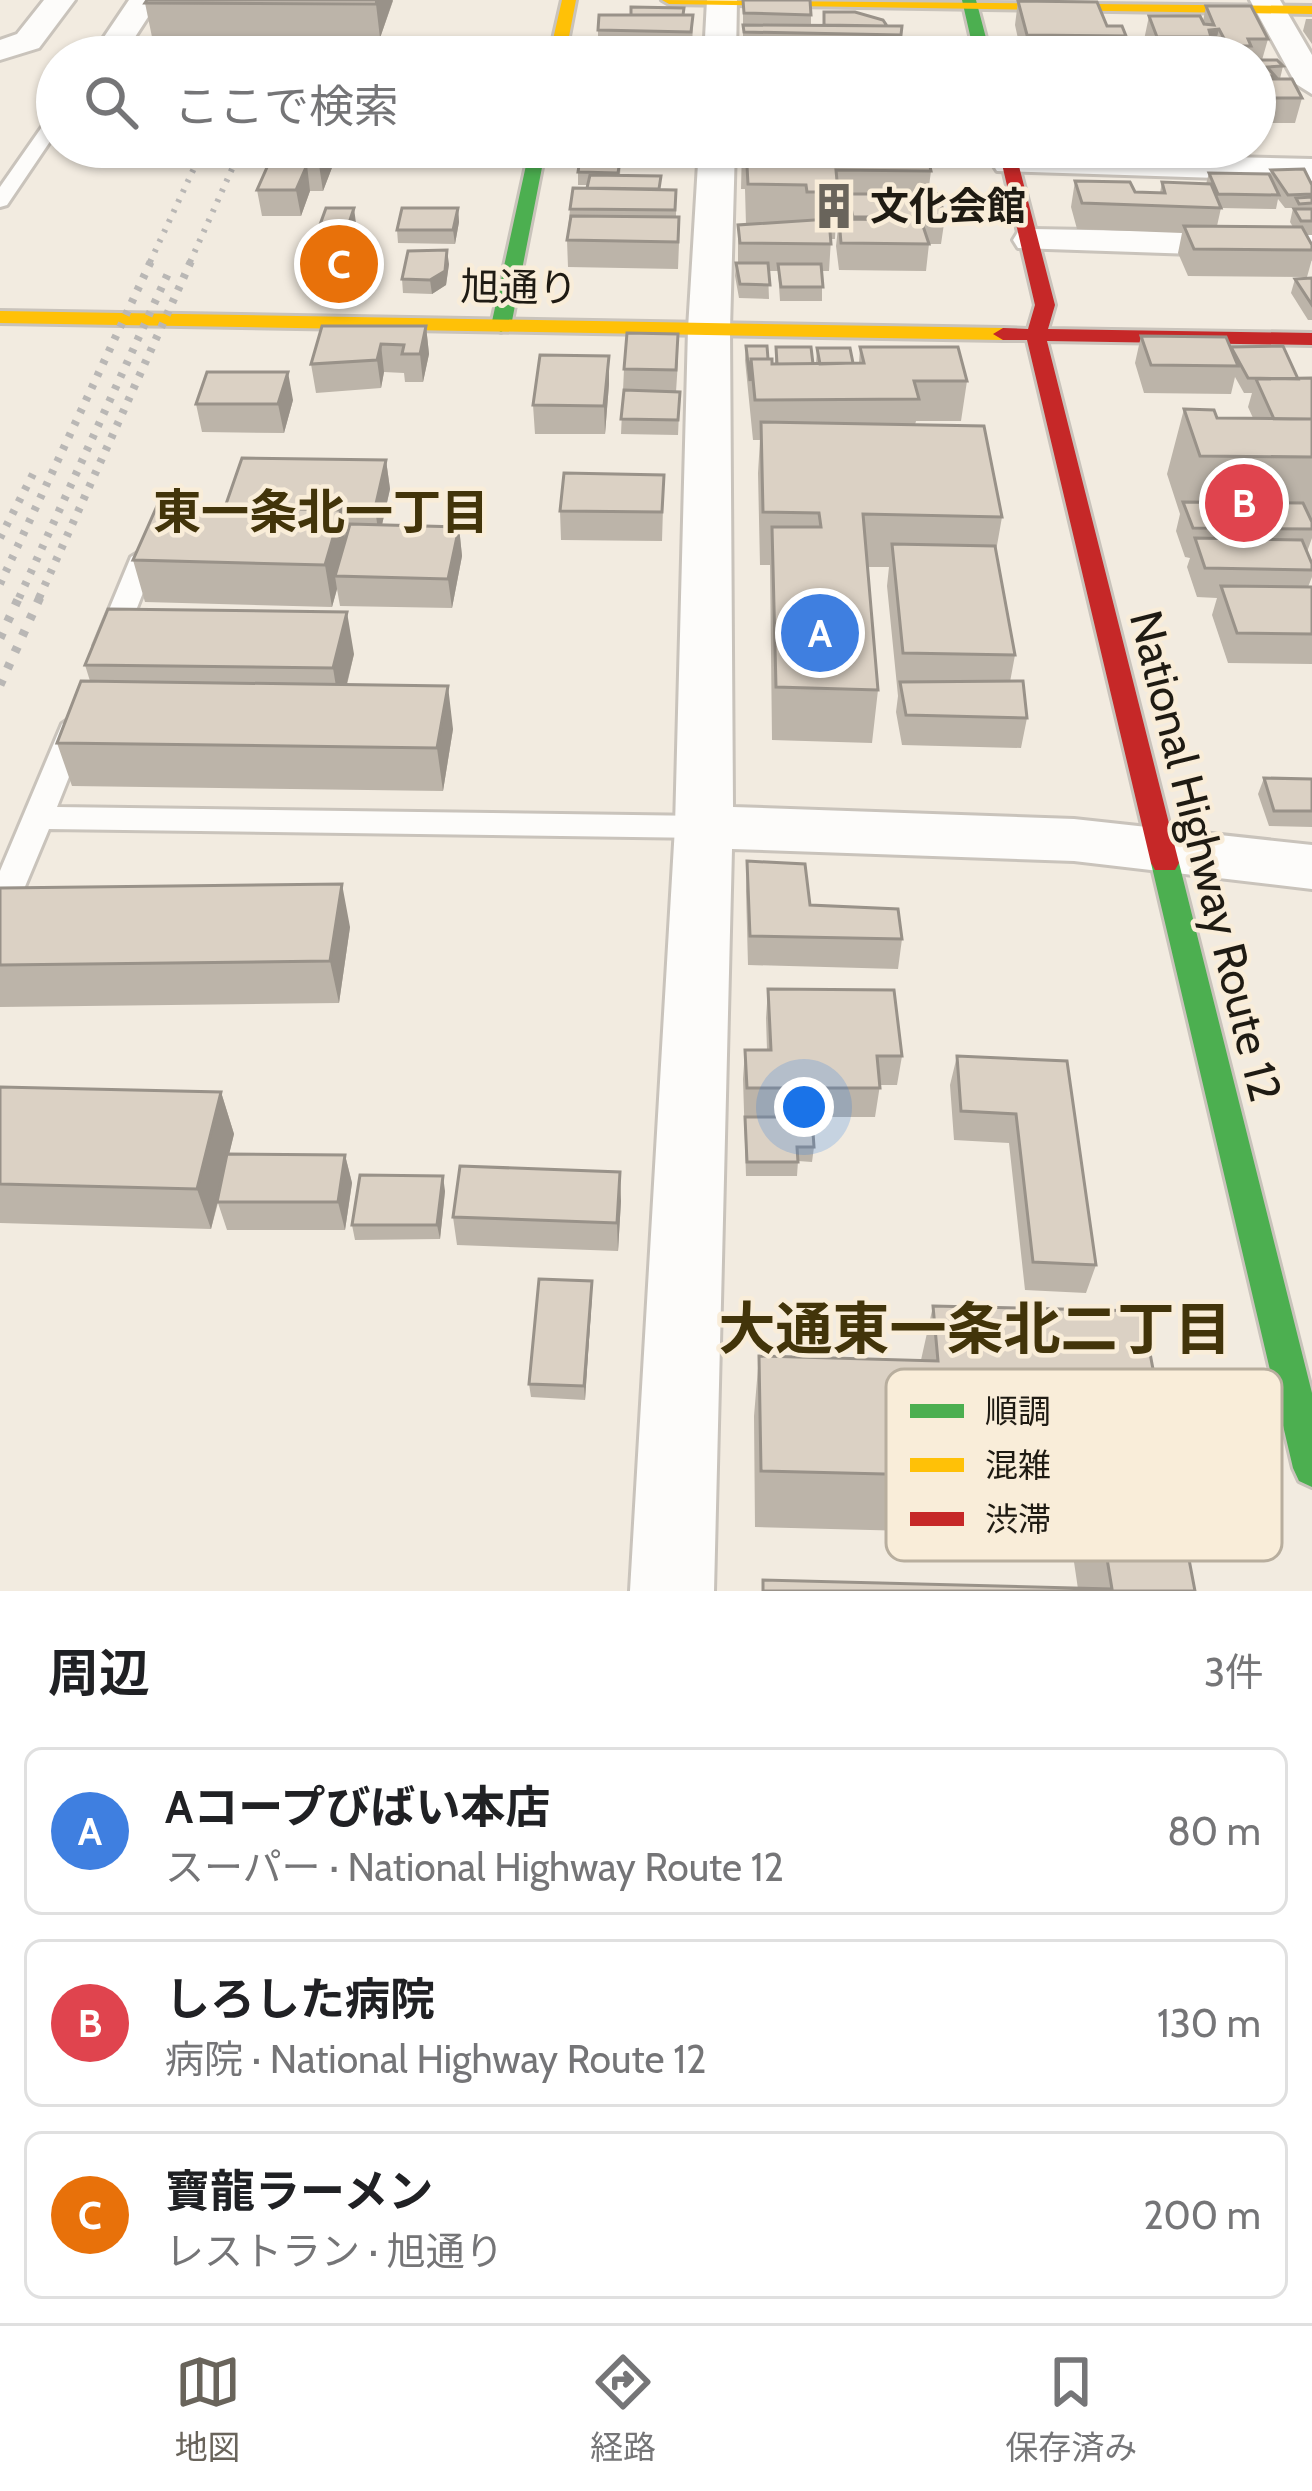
<!DOCTYPE html>
<html lang="ja">
<meta charset="utf-8">
<style>
:root{--surface:#fff;--page:#f2f2f2;--text:#202124;--muted:#757577;--line:#e0e0e0;--accent:#69645b}
body{margin:0;font-family:Cabin,"Noto Sans JP",sans-serif;background:var(--page);color:var(--text)}
.you{position:absolute;left:804px;top:1107px;width:42px;height:42px;margin:-30px;border:9px solid #fff;border-radius:50%;background:#1a73e8;box-shadow:0 0 0 18px #1a73e833}
.badge{display:grid;place-items:center;width:78px;height:78px;border-radius:50%;background:var(--accent);color:#fff;font-size:39px;font-weight:700}
.pin{position:absolute;translate:-50% -50%;border:6px solid #fff;box-shadow:0 3px 12px #0006}
.list{margin:0;padding:0;list-style:none}
h2{display:flex;justify-content:space-between;align-items:center;height:156px;margin:0;padding:0 48px;font-size:51px}
h2 small{font-size:39px;font-weight:400;color:var(--muted)}
.list li{display:grid;grid-template-columns:78px 1fr auto;gap:36px;align-items:center;box-sizing:border-box;height:168px;margin:0 24px 24px;padding:0 24px;border:3px solid var(--line);border-radius:18px}
.list b{display:block;font-size:45px;white-space:nowrap}
.list p{margin:0;font-size:39px;white-space:nowrap;color:var(--muted)}
.list em{font-size:39px;font-style:normal;color:var(--muted)}
.icon{flex:none;width:66px;height:66px;fill:none;stroke:currentColor;stroke-width:2;stroke-linecap:round;stroke-linejoin:round}
.map{position:relative;flex:none;width:1312px;height:1591px;overflow:hidden}
.search{position:absolute;background:var(--surface);box-shadow:0 3px 9px #0004;left:36px;right:36px;top:36px;height:132px;display:flex;align-items:center;gap:30px;box-sizing:border-box;padding:0 42px;border-radius:66px;color:var(--muted);font-size:45px}
.sheet{height:732px;background:var(--surface)}
nav{display:flex;justify-content:space-around;align-items:center;box-sizing:border-box;height:168px;border-top:3px solid var(--line);background:var(--surface);font-size:33px;color:var(--muted)}
nav a{display:grid;justify-items:center;gap:6px}
nav .on{color:var(--accent)}
.map>svg:first-child{display:block}
</style>
<div class="map">
<svg width="1312" height="1591" viewBox="0 0 1312 1591">
<rect width="100%" height="100%" fill="#f2ebe0"/>
<g fill="none" stroke-linecap="round" stroke-linejoin="round">
<defs>
<path id="lane" d="M57,113v18l-50,74 -7,2v-20l51,-73z
M144,549l13,8 -35,89 -14,9 -10,-3 -4,-6 37,-89z
M76,714l14,10 -33,83 647,9 11,3 4,8 -4,8 -11,3 -655,-9 -33,79 -5,9 -11,3v-49l62,-147z"/>
<path id="street" d="M44,0h31l-36,48 -39,12v-20l17,-6z
M129,0h30l-35,54 -47,3 25,-17z
M707,0h30l-1,57h-32z
M1250,0h30l32,55v39l-16,-10z
M699,147h36l-5,182 3,478 341,12 238,26v44l-238,-28 -342,-12 -18,742h-84l45,-764 13,-498z
M1010,152l302,7v22l-315,-10 -5,-8 5,-8z
M1032,229l280,5v24l-294,-10 -5,-8 5,-8z"/>
<path id="fast" d="M962,0h14l15,57h-16z
M530,147h16l-35,179 -10,6 -10,-6z
M1165,853l10,3 4,7 133,530v94l-13,-6 -6,-13 -142,-605 4,-7z"/>
<path id="slow" d="M562,0h14l-11,57h-16z
M662,0l650,6v8l-643,-10z
M0,311l1003,17 10,6 -10,6 -1003,-17z"/>
<path id="jam" d="M998,147h16l41,158 -7,24 264,4v12l-265,-4 132,522 -4,7h-20l-4,-7 -124,-523h-24l-10,-6 10,-6 25,1 7,-24z"/>
</defs>
<use href="#lane" stroke="#c9c3bb" stroke-width="6"/>
<use href="#street" stroke="#c9c3bb" stroke-width="6"/>
<use href="#fast" stroke="#c9c3bb" stroke-width="6"/>
<use href="#slow" stroke="#c9c3bb" stroke-width="6"/>
<use href="#jam" stroke="#c9c3bb" stroke-width="6"/>
<use href="#lane" fill="#fdfcfa" fill-rule="evenodd"/>
<use href="#street" fill="#fdfcfa" fill-rule="evenodd"/>
<use href="#fast" fill="#4caf50" fill-rule="evenodd"/>
<use href="#slow" fill="#ffc107" fill-rule="evenodd"/>
<use href="#jam" fill="#c62828" fill-rule="evenodd"/>
<path stroke="#b9b7b5" stroke-width="6" stroke-dasharray="3 8" stroke-linecap="butt" d="M244,57l27,-57
M281,57l20,-57
M150,262l54,-115
M190,262l52,-115"/>
<path stroke="#b9b7b5" stroke-width="8" stroke-dasharray="4.5 9" stroke-linecap="butt" d="M0,538l33,-64
M0,584l152,-325
M19,598l152,-331
M39,598l153,-339"/>
<path stroke="#b9b7b5" stroke-width="9" stroke-dasharray="6 12" stroke-linecap="butt" d="M0,638l20,-43
M0,685l41,-90"/>
</g>
<path fill="#bcb4a9" fill-rule="evenodd" d="M743,0l68,15v10l91,1 -3,28 6,3 -162,-1z
M393,1l-13,37 -228,-1 -7,-34z
M1018,1l89,25 19,10 -4,21h-100l-7,-32z
M1206,6l62,33 -6,21 21,6 -3,13 22,19 -7,25h-40v-66h-40l-2,-4 -6,1v3h-56l-7,-17 5,-24 54,5z
M684,15h9l-1,42 -94,-3v-24z
M1306,19h6v25l-9,-13z
M340,147l-17,44h-13l-9,25h-39l-5,-26z
M742,147l189,24 -3,23 17,23 -4,27h-12l-3,27 -87,-1 -3,-24 3,-27h7v-2h-10l-1,22h-4l-2,32h-7v30h-42l-2,-30h-10l1,28 -30,-1 -4,-22 1,-13h2v-38h8l-1,-36h-4z
M1050,147h85l-1,4 -84,-2z
M1144,147h66l-1,5 -64,-1z
M621,154l-1,22 41,13 15,1v27l3,26 -1,26 -110,-2 -1,-27 3,-31 17,-21 1,-3h-10v-13z
M1271,170l41,15v50h-6l6,10v14l-5,18 -119,-1 -10,-23 4,-20 -105,-4 -6,-22 4,-26 60,11 25,1 2,-11 44,2 3,-11 61,2zM1278,199l7,9h8l-3,14 3,5 -76,-1 4,-18 55,1z
M458,208l1,14 -4,22 -57,-1 -1,-13z
M313,244l46,2 -12,37 -28,-1z
M449,264l-3,21 -14,9 -29,-1 -1,-14z
M1312,278v42h-4l-17,-27 4,-14z
M426,326l3,28 -6,28h-18l-1,-9 -20,-1 -3,16 -65,5 -5,-29z
M1141,336l90,12 67,31 14,-1v160l-5,14 5,12v13l-4,10h4v77l-84,-1 -16,-48 5,-17 -20,-1 -10,-30 3,-9 -5,-1 -9,-26 4,-17 -13,-40 17,-65 33,9h36l-5,-11 4,-14h-8l-9,-16 -4,17 -87,-1 -9,-30z
M746,346l22,13 4,5h3l1,-17 37,17h3l1,-16 36,15h6l1,-16 107,34 -6,40h-45l-1,4 87,92 -6,34 19,104 -5,27 17,36 -6,30 -119,-3 -6,-33 2,-16 -11,-110 2,-19h-22l11,123 -6,53 -100,-3 -2,-175h-10l-2,-92 2,-33h-7l-8,-80z
M609,356v28l-4,50h-70l-2,-29z
M678,361l-2,31h4l-2,43 -57,-1 3,-65z
M293,400l-9,33 -82,-1 -6,-28z
M386,460l4,29 -8,36 77,2 3,29 -10,52 -112,-2 -3,-17 -5,18 -187,-5 -12,-42 92,-53z
M664,475l-2,66 -101,-1 -1,-29z
M354,654l-7,31 106,44 -10,62 -371,-5 -15,-43 33,-62 -5,-16z
M1264,778l48,1v48l-43,-1 -11,-32z
M747,861l63,44 92,34 -4,30 -150,-4 -2,-74z
M0,888l350,39 -11,76 -339,4z
M768,989l134,67 -5,29h-17l-5,32h-63l2,30 -2,15 -14,-1 -1,15h-51l-3,-97 2,-29h22l-1,-32z
M957,1056l110,5 29,204 -10,28 -61,-3 -16,-147 -55,-3 -4,-55z
M0,1087l221,5 13,42 -5,20 116,1 7,28 -7,47h-118l-9,-27 -7,26 -211,-6z
M445,1191l-5,48 -85,1 -3,-15z
M621,1201l-3,50 -161,-6 -4,-28z
M592,1281v14l-7,105 -54,-3 -2,-13z
M933,1306l209,5 53,280h-433l1,-11 315,9 -8,-54 -315,-8 -1,-111 5,-60 162,4z"/>
<path fill="#999289" d="M377,0h16l-13,38 -4,-34z
M1219,29l-6,24 -6,1 4,-17 -2,-7z
M327,147h13l-17,44 -4,-26z
M307,165l3,26 -9,25 -5,-26z
M354,208l5,38 -12,37 -5,-39z
M458,208l1,14 -4,22 -2,-14z
M447,250l2,14 -3,21 -14,9 -2,-14z
M426,326l3,28 -6,28 -3,-28z
M381,344l3,28 -3,16 -4,-28z
M609,356v28l-4,50 -1,-28z
M288,372l5,28 -9,33 -6,-29z
M386,460l4,29 -11,49 -4,-30z
M341,510l6,42 -12,24 2,13 -5,18 -7,-42z
M459,527l3,29 -10,52 -4,-29z
M347,612l7,42 -14,57 -7,-43z
M448,686l5,43 -10,62 -6,-43z
M342,884l8,43 -11,76 -9,-42z
M221,1092l13,42 -23,95 -14,-40z
M345,1155l7,28 -7,47 -7,-28z
M620,1172l1,29 -3,50 -1,-28z
M443,1176l2,15 -5,48 -3,-14z
M592,1281v14l-7,105 -1,-14z"/>
<path fill="#dbd1c4" stroke="#999289" stroke-width="3" d="M147,0h230l-1,4 -231,-1z
M743,0h67l1,15 -67,-2z
M1018,1l79,1 10,24h15l4,10 -99,-1z
M1206,6h45l17,33h-20l3,7h-23l-9,-17 -10,1 2,7h-54l-8,-21h51l4,8 10,1z
M631,7l53,1 -1,7h-52z
M824,12h31l28,8 4,6 -63,-1z
M599,15h94l-2,17 -93,-2z
M743,25l159,1 -1,9 -157,-3z
M663,47h29l-5,10h-23z
M822,53l82,1 1,3h-82z
M1255,60h22l6,6 -16,1 8,9h-20z
M1255,79h37l10,19h-47z
M276,147h51l-8,18h-12l-11,25h-39z
M742,147h181v2l-177,-1 1,5 -5,-1z
M746,148l180,1 5,22 -95,-1 2,22h-31l-1,-7 -58,-1z
M581,153l40,1 -3,19 -40,-1z
M1304,169l8,16v9l-24,1 -17,-25z
M1209,173l60,1 10,21 -61,-1z
M590,175l71,1 -2,13 -72,-1z
M1075,181l55,1 5,10 30,1 -3,-11 49,2 10,24 -139,-5z
M573,188l103,2 -1,20 -105,-1z
M848,194h90l7,23h-92z
M1312,197v6l-13,1 -3,-6z
M326,208h28l-12,36h-29z
M402,208h56l-5,22h-56z
M1294,209h18v12h-11z
M571,216l108,1 -1,25 -111,-2z
M829,219l2,25 -91,-1 -2,-18z
M839,219l82,1 8,24 -88,-1z
M1184,226l118,1 10,18v5l-118,-1z
M447,250l-2,21 -15,9 -28,-1 6,-28z
M736,263h32l2,22 -30,-1z
M778,264h43l2,23h-42z
M1312,278v27l-17,-26z
M322,326h104l-6,28h-18l2,-9 -23,-1 -4,16 -66,4z
M627,333l51,1 -2,36 -52,-1z
M1141,336l85,1 12,29 -87,-1z
M746,346h21l1,13h-17l-1,22z
M1283,346l15,33 -50,-1 -17,-31z
M776,347h35l2,17h-36z
M860,347h98l9,34h-53l5,18 -164,1 -4,-41h21v5l92,-1z
M817,348h33l3,15 -33,1z
M540,355l69,1 -5,50 -71,-1z
M207,372h81l-10,32h-82z
M1312,378v41h-38l-18,-40z
M624,390l56,2 -2,28 -57,-1z
M1184,409l30,1 3,8 95,1v38l-112,-1z
M761,422l223,4 18,91 -139,-3 15,176 -102,-3 -4,-160h49l-2,-14 -56,-1z
M242,458l144,2 -11,48 -150,-1z
M564,473l100,2 -2,37 -102,-1z
M1183,502l120,1 9,19v7l-119,-1z
M157,506l184,4 -16,55 -192,-5z
M350,524l109,3 -11,52 -113,-3z
M1195,538l107,2 10,24v6l-107,-2z
M892,544l103,2 20,109 -112,-2z
M1221,586l91,1v47l-75,-1z
M108,609l239,3 -14,56 -248,-3z
M81,681l367,5 -11,62 -380,-5z
M1023,681l4,37 -121,-3 -6,-33z
M1264,778l48,1v32h-38z
M747,861l58,3 5,41 88,4 4,30 -152,-3z
M342,884l-12,77 -330,4v-77z
M768,989l126,1 8,66h-25l3,32h-133l-2,-38h26z
M957,1056l110,5 29,204 -63,-3 -17,-148 -55,-3z
M0,1087l221,5 -24,97 -197,-5z
M745,1117h67l2,30h-17l1,15h-51z
M227,1154l118,1 -7,47h-121z
M460,1166l160,6 -3,51 -164,-6z
M360,1175l83,1 -6,49h-85z
M539,1279l53,2 -8,105 -55,-2z
M933,1306l209,5 53,280h-432v-11l349,9 -18,-110 -333,-8 -2,-115 179,5z"/>
<defs>
<symbol id="building-bare" viewBox="-9 -9 18 18"><path d="M-4-6H4V6H1V3H-1V6H-4ZM-2.5-4.3h1.7v1.8h-1.7ZM.8-4.3h1.7v1.8H.8ZM-2.5-1h1.7V.8h-1.7ZM.8-1h1.7V.8H.8Z" fill="#69645b" stroke="#f9edd9" stroke-width="2.5" paint-order="stroke"/></symbol>
</defs>
<g fill-rule="evenodd">
<use href="#building-bare" x="801" y="173" width="66" height="66"/>
</g>
<g text-anchor="middle" dominant-baseline="central" stroke-width="9" stroke-linejoin="round" paint-order="stroke">
<g font-size="39" font-weight="bold" fill="#1f1b13" stroke="#f9edd9" text-anchor="start">
<text x="870" y="206">文化会館</text>
</g>
<g font-size="39" fill="#1f1b13" stroke="#f9edd9">
<text transform="translate(519 287) rotate(1)">旭通り</text>
</g>
<g font-size="45" fill="#1f1b13" stroke="#f9edd9">
<text transform="translate(1206 856) rotate(76)">National Highway Route 12</text>
</g>
<g font-size="48" font-weight="bold" fill="#42340a" stroke="#f9edd9">
<text x="321" y="512">東一条北一丁目</text>
</g>
<g font-size="57" font-weight="bold" fill="#42340a" stroke="#f9edd9">
<text x="975" y="1328">大通東一条北二丁目</text>
</g>
</g>
<rect x="886" y="1369" width="396" height="192" rx="18" fill="#f9edd9" stroke="#b8ae9e" stroke-width="3"/>
<rect x="910" y="1404" width="54" height="14" fill="#4caf50"/>
<rect x="910" y="1458" width="54" height="14" fill="#ffc107"/>
<rect x="910" y="1512" width="54" height="14" fill="#c62828"/>
<g font-size="33" fill="#1f1b13">
<text x="985" y="1423">順調</text>
<text x="985" y="1477">混雑</text>
<text x="985" y="1531">渋滞</text>
</g>
</svg>
<div class="you"></div>
<div class="pin badge" style="left:820px;top:633px;background:#3f7fe0">A</div>
<div class="pin badge" style="left:1244px;top:503px;background:#e0444e">B</div>
<div class="pin badge" style="left:339px;top:264px;background:#e8710a">C</div>
<div class="search"><svg class="icon" aria-label="search" viewBox="0 0 24 24"><circle cx="10" cy="10" r="6"/><path d="M15 15l6 6"/></svg>ここで検索</div>
</div>
<section class="sheet">
<h2>周辺<small>3件</small></h2>
<ul class="list">
<li><span class="badge" style="background:#3f7fe0">A</span><div><b>Aコープびばい本店</b><p>スーパー · National Highway Route 12</p></div><em>80 m</em></li>
<li><span class="badge" style="background:#e0444e">B</span><div><b>しろした病院</b><p>病院 · National Highway Route 12</p></div><em>130 m</em></li>
<li><span class="badge" style="background:#e8710a">C</span><div><b>寶龍ラーメン</b><p>レストラン · 旭通り</p></div><em>200 m</em></li>
</ul>
</section>
<nav>
<a class="on"><svg class="icon" aria-label="map" viewBox="0 0 24 24"><path d="M3 6l6-2 6 2 6-2v14l-6 2-6-2-6 2zM9 4v14M15 6v14"/></svg>地図</a>
<a><svg class="icon" aria-label="directions" viewBox="0 0 24 24"><path d="M12 3l9 9-9 9-9-9zM9 14v-3h6M13 9l2 2-2 2"/></svg>経路</a>
<a><svg class="icon" aria-label="saved" viewBox="0 0 24 24"><path d="M7 4h10v16l-5-4-5 4z"/></svg>保存済み</a>
</nav>
